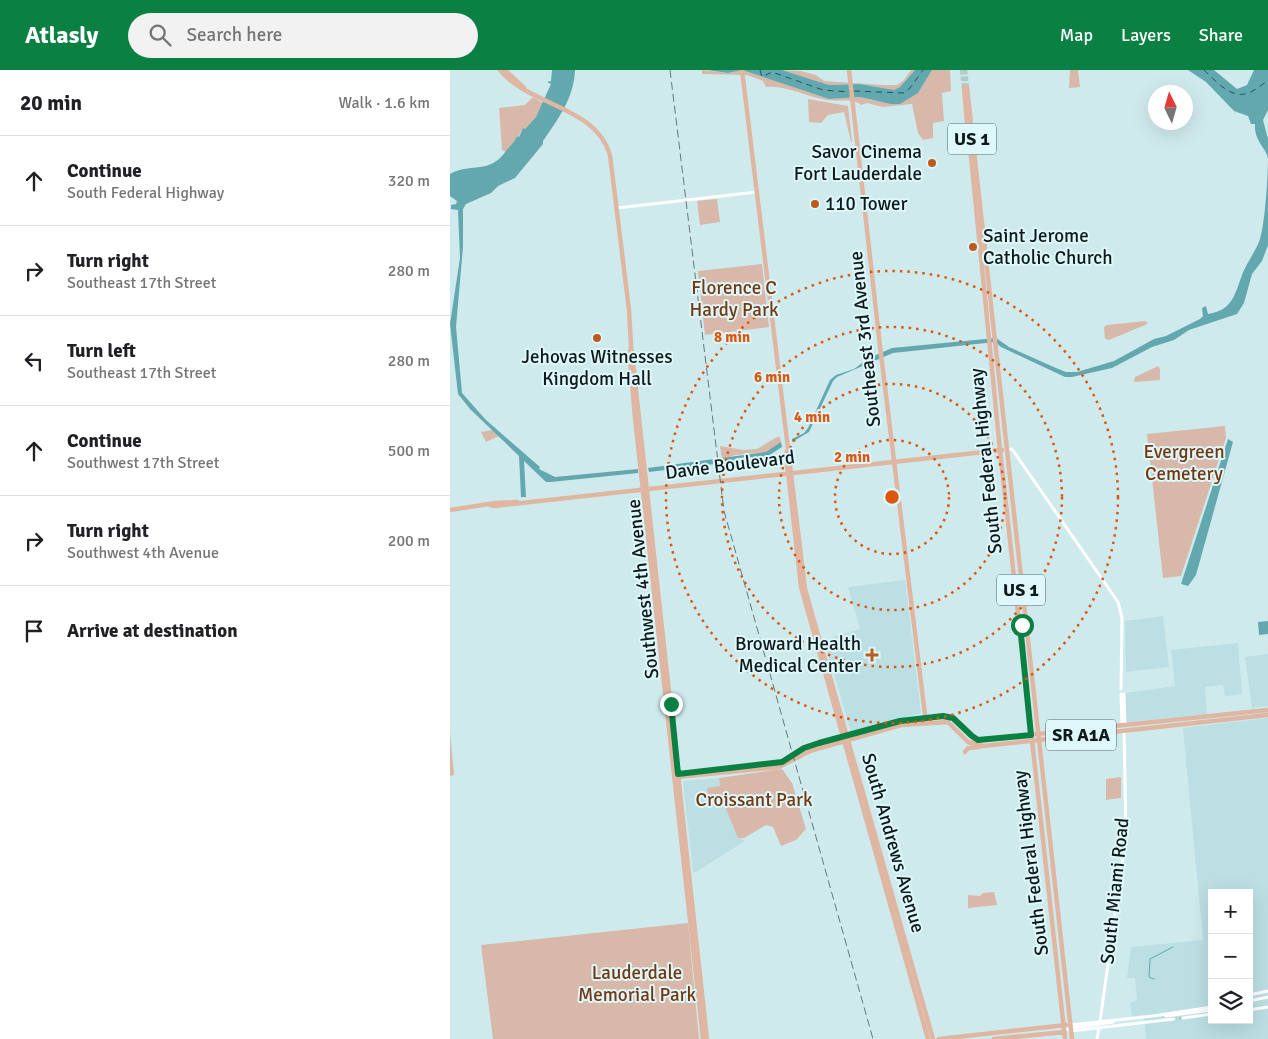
<!DOCTYPE html>
<meta charset="utf-8">
<style>
:root{--surface:#fff;--page:#f2f2f2;--text:#202124;--muted:#757577;--line:#e0e0e0;--accent:#0b8043}
body{margin:0;font-family:Signika,sans-serif;background:var(--page);color:var(--text)}
.controls{position:absolute;right:15px;bottom:15px;display:grid;overflow:hidden;border-radius:0px;box-shadow:0 5px 20px #0002}
.controls button{width:45px;height:45px;display:grid;place-items:center;padding:0;border:0;border-bottom:1px solid var(--line);background:var(--surface);color:var(--text);font:25px sans-serif}
.compass{position:absolute;left:698px;top:15px;width:45px;height:45px;border-radius:50%;background:var(--surface);box-shadow:0 5px 20px #0002;rotate:355deg}
.stop{position:absolute;width:15px;height:15px;margin:-11px;border:4px solid #0b8043;border-radius:50%;background:#fff}
.stop.end{background:#0b8043;border-color:#fff;box-shadow:0 1px 5px #0008}
.list{margin:0;padding:0;list-style:none}
h2{display:flex;justify-content:space-between;align-items:center;height:65px;margin:0;padding:0 20px;font-size:21px}
h2 small{font-size:16px;font-weight:400;color:var(--muted)}
.list li{display:grid;grid-template-columns:32px 1fr auto;gap:15px;align-items:center;box-sizing:border-box;height:90px;padding:0 20px;border-top:1px solid var(--line)}
.list b{display:block;font-size:19px;white-space:nowrap}
.list p{margin:0;font-size:16px;white-space:nowrap;color:var(--muted)}
.list em{font-size:16px;font-style:normal;color:var(--muted)}
.icon{flex:none;width:28px;height:28px;fill:none;stroke:currentColor;stroke-width:2;stroke-linecap:round;stroke-linejoin:round}
.map{position:relative;flex:none;width:818px;height:969px;overflow:hidden}
header{display:flex;align-items:center;gap:30px;box-sizing:border-box;height:70px;padding:0 25px;background:var(--accent);color:#fff}
header strong{font-size:24px}
nav{display:flex;gap:28px;margin-inline-start:auto;font-size:18px}
.search{width:350px;height:45px;background:var(--page);display:flex;align-items:center;gap:12px;box-sizing:border-box;padding:0 18px;border-radius:28px;color:var(--muted);font-size:19px}
main{display:flex}
aside{flex:1;background:var(--surface)}
.map>svg:first-child{display:block}
</style>
<header>
<strong>Atlasly</strong>
<div class="search"><svg class="icon" aria-label="search" viewBox="0 0 24 24"><circle cx="10" cy="10" r="6"/><path d="M15 15l6 6"/></svg>Search here</div>
<nav><a>Map</a><a>Layers</a><a>Share</a></nav>
</header>
<main>
<aside>
<h2>20 min<small>Walk · 1.6 km</small></h2>
<ul class="list">
<li><svg class="icon" aria-label="ahead" viewBox="0 0 24 24"><path d="M12 20V5M6 11l6-6 6 6"/></svg><div><b>Continue</b><p>South Federal Highway</p></div><em>320 m</em></li>
<li><svg class="icon" aria-label="right" viewBox="0 0 24 24"><path d="M7 20v-9h11M14 6l5 5-5 5"/></svg><div><b>Turn right</b><p>Southeast 17th Street</p></div><em>280 m</em></li>
<li><svg class="icon" aria-label="left" viewBox="0 0 24 24"><path d="M17 20v-9H6M10 6l-5 5 5 5"/></svg><div><b>Turn left</b><p>Southeast 17th Street</p></div><em>280 m</em></li>
<li><svg class="icon" aria-label="ahead" viewBox="0 0 24 24"><path d="M12 20V5M6 11l6-6 6 6"/></svg><div><b>Continue</b><p>Southwest 17th Street</p></div><em>500 m</em></li>
<li><svg class="icon" aria-label="right" viewBox="0 0 24 24"><path d="M7 20v-9h11M14 6l5 5-5 5"/></svg><div><b>Turn right</b><p>Southwest 4th Avenue</p></div><em>200 m</em></li>
<li><svg class="icon" aria-label="arrive" viewBox="0 0 24 24"><path d="M6 21V4h12l-3 4 3 4H6"/></svg><div><b>Arrive at destination</b></div></li>
</ul>
</aside>
<div class="map">
<svg width="818" height="969" viewBox="0 0 818 969">
<rect width="100%" height="100%" fill="#cfeaed"/>
<path fill="#bbdfe3" fill-rule="evenodd" d="M455,510l16,133 -70,19 -27,-92 36,-11 -12,-42z
M713,546l6,51 -43,5 -1,-51z
M788,573l4,51 -17,2 -2,-11 -18,2 2,27 -81,8 -1,-29 50,-7 -4,-36z
M818,584v52l-16,2 -7,-51z
M818,648v321h-122l-2,-24 -12,1 -2,-13 7,-2 -2,-23h-8l4,-31 72,-7 -20,-212zM762,823h37v127h-37z
M269,708l1,8 -11,12 12,-1 17,40 7,4 -49,31h-3l-10,-91z"/>
<path fill="#d8b8a9" d="M252,0l26,3 14,-3 87,29 31,-2 17,4 41,-8 14,-23h18l1,21 -9,2 2,28 -11,2v15l-10,2 -5,-7 -6,-29 -29,3 -16,-4 -6,2c-7,-7 -24,-3 -34,-5 -22,-3 -39,-15 -61,-13l-3,-6 -16,-6 -45,-1z
M332,0l19,1 15,4 8,6 58,4h15l7,-5 7,-10h4l-15,17 -6,3 -34,-6 -31,1z
M620,0h8l2,17 -11,1z
M83,27l10,6 -7,14 -11,12 -2,-1 -5,9 -2,-1v3l-10,13 -4,-2 -3,-42 26,-3z
M358,29l40,7 4,36h-1l-7,-30 -16,3 -7,8 -12,-1z
M267,129l3,23 -20,3 -3,-24z
M312,194l7,63 -64,8 -7,-64z
M695,251l3,2 -3,2 -36,15 -4,-1 -1,-12 3,-2z
M708,296l2,3v11l-26,2 1,-5z
M775,356l1,12 -45,138 -18,2 -16,-144z
M42,360l7,6 -13,6 -5,-10z
M327,367h3l1,6 -15,9 -31,3 -13,5 -2,-14 23,4 14,-1z
M0,662l4,43 -4,1z
M332,699l10,14 14,46 -10,11 -15,6 -8,-19 -7,-2 -22,13h-6l-17,-41 -13,1 -1,-10 13,-2 -1,-8z
M671,707v21l-15,2v-21z
M544,822l3,13 -29,3v-13l12,1 3,-3z
M238,853l11,116h-206l-12,-94z"/>
<path fill="#63a8af" d="M102,0h23c-1,28 -17,49 -32,71v3l-28,34 -17,8 -7,7 -25,11 -3,5v38l-7,80 6,66 24,27 54,47 -1,2 16,8 83,-8v4l-87,9h-5l-22,-21 2,36h-5l-2,-41 -49,-47 -12,-15 -8,-70 10,-66 -2,-48 -7,-1v-4l5,-1 1,-3 -7,-5v-22c22,-12 39,1 56,-23 5,-6 9,-10 11,-15l2,1 4,-9 2,1 11,-12 15,-33 -4,-2 4,-1z
M257,0h75l47,15 31,-1 34,6 6,-3 15,-17h17l-14,23 -18,11h-9l-31,-7 -31,2 -87,-29 -14,3z
M738,0h26l23,19 10,-4 7,-15h14v40l-5,10 5,19v106l-6,16 -10,13 -8,29 -7,11 -48,16 -15,10 -22,7 -40,21 -40,9h-7l-64,-30 -6,-5 -102,11 -56,24 -4,4 -24,51 -17,10v-3l12,-6 4,-5 22,-48 6,-5 18,-6 15,-11 23,-10 104,-10 13,9 47,21 10,4h11l37,-11 40,-22 12,-3 34,-17 3,-3 -1,-8 4,-2 2,8c27,-4 27,-23 36,-44 5,-10 12,-20 16,-31 5,-16 8,-62 8,-80 -1,-11 -14,-17 -13,-35h-4l-3,-8 -14,-5 -28,-29z
M778,369l5,3 -37,133 -8,11 -7,-2z
M331,372l1,5 -14,9 -31,2 -6,4 -82,10 -1,-4 118,-16z
M818,551v13l-9,1 -1,-13z"/>
<g fill="none" stroke-linecap="round" stroke-linejoin="round">
<path stroke="#63a8af" stroke-width="1" d="M704,909l-5,-2 1,-18 23,-12"/>
<path stroke="#1a565b" stroke-width="1" stroke-dasharray="6 5" stroke-linecap="butt" d="M310,0l2,7 10,-5 51,18 27,2
M754,0c13,12 28,31 47,22 6,-3 11,-8 17,-11
M404,21l50,2 6,-5 13,-18"/>
<path stroke="#b2cbcd" stroke-width="3" stroke-dasharray="3 1.5" stroke-linecap="butt" d="M724,949l9,-1"/>
<path stroke="#b2cbcd" stroke-width="4.5" stroke-dasharray="4.5 2" stroke-linecap="butt" d="M512,0l2,17
M515,0l2,17"/>
<path stroke="#fff" stroke-width="3" d="M167,138l140,-16
M556,380l6,-1 106,153 4,16 -1,71
M671,624l1,31
M674,624l1,30
M799,925l19,-4
M799,931l19,-4
M799,940l19,-3
M716,946l46,-6
M733,948l29,-4
M650,951l26,-185 -2,-106
M620,955l83,-9 59,-9
M621,961l103,-12
M614,962l6,-4 43,-6
M647,969l2,-11"/>
<path stroke="#dfb6a2" stroke-width="4.5" d="M50,0c29,36 96,36 110,85l19,155 2,35 76,694
M55,0l19,18
M292,0l63,519 128,450
M399,0l31,276 46,377
M514,17l4,49
M517,17l105,952
M520,76l30,304 65,589
M181,275l-1,14 5,59 68,621
M338,379l-2,5 15,133 127,452
M40,435l5,1 507,-56
M0,440l45,-7 22,-1
M515,682l3,-4 11,-1
M228,704l104,-12 22,-14 43,-13 53,-14 45,-5 8,2 22,21 6,1 287,-30
M227,707l102,-10 31,-16 91,-26 47,-3 20,20 15,4 285,-31
M489,969l127,-14
M544,969l71,-7"/>
<path stroke="#66787a" stroke-width="1" stroke-dasharray="8 4" stroke-linecap="butt" d="M220,0l54,441 149,528"/>
</g>
<g fill="none" stroke-linecap="round" stroke-linejoin="round">
<path stroke="#0b8043" stroke-width="6" d="M221,634l7,70 104,-12 22,-14 15,-5 81,-22 43,-5 10,2 19,18 6,4 53,-5 -11,-110h2"/>
</g>
<g fill="none" stroke="#dd560d" stroke-width="2.5" stroke-dasharray="2.5 5">
<circle cx="442" cy="427" r="57"/>
<circle cx="442" cy="427" r="113"/>
<circle cx="442" cy="427" r="170"/>
<circle cx="442" cy="427" r="226"/>
</g>
<g fill="#bd5b1f" stroke="#ddf7fa" stroke-width="2">
<circle cx="482" cy="93" r="5"/>
<circle cx="365" cy="134" r="5"/>
<circle cx="523" cy="177" r="5"/>
<circle cx="147" cy="268" r="5"/>
<path d="M419.5 577.5h5v5h5v5h-5v5h-5v-5h-5v-5h5z"/>
</g>
<g text-anchor="middle" dominant-baseline="central" stroke-width="4" stroke-linejoin="round" paint-order="stroke">
<g fill="#ddf7fa" stroke="#4d5c5d" stroke-width="1">
<rect x="498" y="53.5" width="48" height="31" rx="4"/>
<rect x="547" y="504.5" width="48" height="31" rx="4"/>
<rect x="596" y="649.5" width="70" height="31" rx="4"/>
</g>
<g font-size="18" font-weight="bold" fill="#0f191a">
<text x="522" y="69">US 1</text>
<text x="571" y="520">US 1</text>
<text x="631" y="665">SR A1A</text>
</g>
<g font-size="19" fill="#0f191a" stroke="#ddf7fa" text-anchor="end">
<text x="472" y="82">Savor Cinema<tspan x="472" dy="22">Fort Lauderdale</tspan></text>
<text x="375" y="134" text-anchor="start">110 Tower</text>
<text x="533" y="166" text-anchor="start">Saint Jerome<tspan x="533" dy="22">Catholic Church</tspan></text>
<text x="147" y="287" text-anchor="middle">Jehovas Witnesses<tspan x="147" dy="22">Kingdom Hall</tspan></text>
<text x="411" y="574">Broward Health<tspan x="411" dy="22">Medical Center</tspan></text>
</g>
<g font-size="19" fill="#753711" stroke="#ddf7fa">
<text x="284" y="218">Florence C<tspan x="284" dy="22">Hardy Park</tspan></text>
<text x="734" y="382">Evergreen<tspan x="734" dy="22">Cemetery</tspan></text>
<text x="304" y="730">Croissant Park</text>
<text x="187" y="903">Lauderdale<tspan x="187" dy="22">Memorial Park</tspan></text>
</g>
<g font-size="19" fill="#0f191a" stroke="#ddf7fa">
<text transform="translate(415 269) rotate(-96)">Southeast 3rd Avenue</text>
<text transform="translate(536 391) rotate(-96)">South Federal Highway</text>
<text transform="translate(280 395) rotate(-7)">Davie Boulevard</text>
<text transform="translate(193 519) rotate(-96)">Southwest 4th Avenue</text>
<text transform="translate(443 773) rotate(74)">South Andrews Avenue</text>
<text transform="translate(581 793) rotate(-97)">South Federal Highway</text>
<text transform="translate(665 821) rotate(-84)">South Miami Road</text>
</g>
</g>
<circle cx="442" cy="427" r="8" fill="#dd560d" stroke="#ddf7fa" stroke-width="2.5"/>
<g font-size="15" text-anchor="middle" font-weight="bold" fill="#dd560d" stroke="#ddf7fa" stroke-width="4" stroke-linejoin="round" paint-order="stroke">
<text x="282" y="272">8 min</text>
<text x="322" y="312">6 min</text>
<text x="362" y="352">4 min</text>
<text x="402" y="392">2 min</text>
</g>
</svg>
<div class="controls">
<button>+</button>
<button>−</button>
<button><svg class="icon" aria-label="layers" viewBox="0 0 24 24"><path d="M12 4l9 5-9 5-9-5zM3 14l9 5 9-5"/></svg></button>
</div>
<svg class="compass" viewBox="-18 -18 36 36"><path d="M0-13l5 13h-10z" fill="#e53935"/><path d="M0 13l5-13h-10z" fill="#757577"/></svg>
<div class="stop" style="left:572px;top:555px"></div>
<div class="stop end" style="left:221px;top:634px"></div>
</div>
</main>
